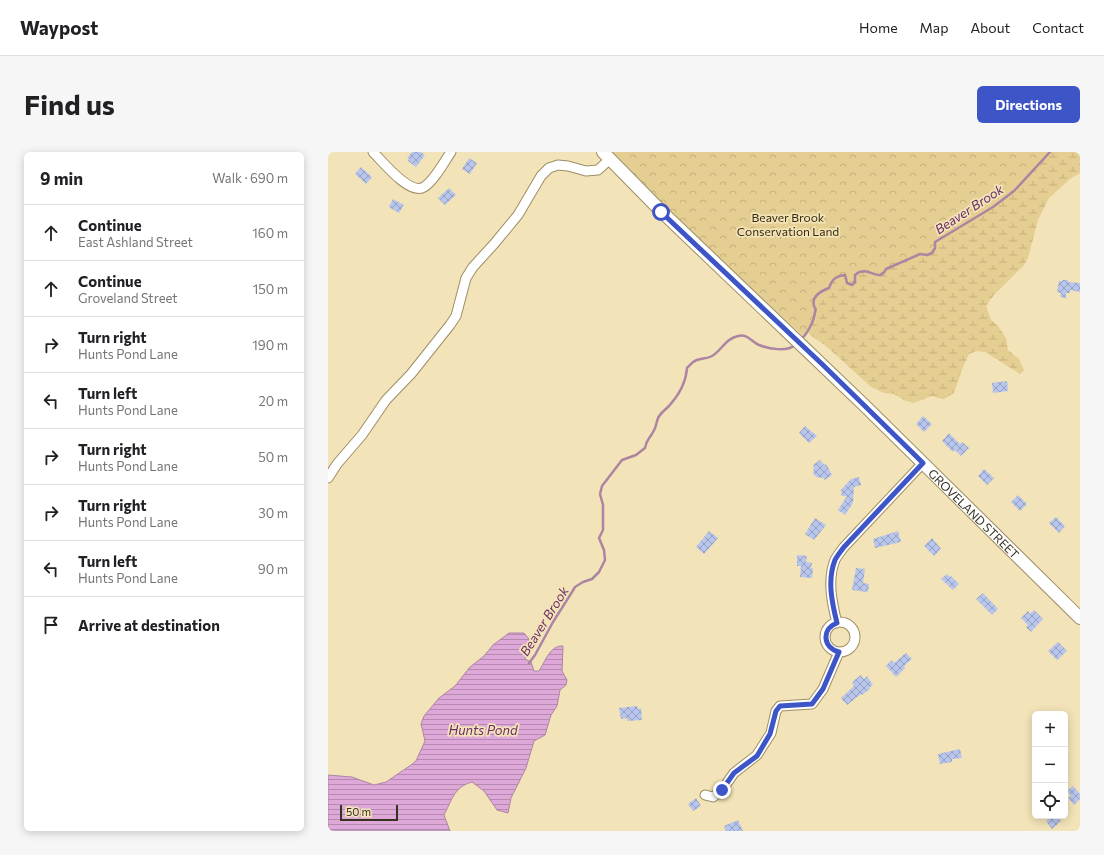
<!DOCTYPE html>
<meta charset="utf-8">
<style>
:root{--surface:#fff;--page:#f6f6f6;--text:#202124;--muted:#757577;--line:#e0e0e0;--accent:#3e55c8}
body{margin:0;font-family:Commissioner,sans-serif;background:var(--page);color:var(--text)}
.controls{position:absolute;right:12px;bottom:12px;display:grid;overflow:hidden;border-radius:6px;box-shadow:0 2px 10px #0003}
.controls button{width:36px;height:36px;display:grid;place-items:center;padding:0;border:0;border-bottom:1px solid var(--line);background:var(--surface);color:var(--text);font:20px sans-serif}
.scale{position:absolute;left:12px;bottom:10px;width:58px;box-sizing:border-box;padding-left:4px;border:2px solid #373120;border-top:0;font-size:11px;line-height:14px;white-space:nowrap;color:#373120;-webkit-text-stroke:3px #f3e3b8;paint-order:stroke}
.stop{position:absolute;width:12px;height:12px;margin:-9px;border:3px solid #3e55c8;border-radius:50%;background:#fff}
.stop.end{background:#3e55c8;border-color:#fff;box-shadow:0 1px 4px #0008}
.list{margin:0;padding:0;list-style:none}
h2{display:flex;justify-content:space-between;align-items:center;height:52px;margin:0;padding:0 16px;font-size:17px}
h2 small{font-size:13px;font-weight:400;color:var(--muted)}
.list li{display:grid;grid-template-columns:26px 1fr auto;gap:12px;align-items:center;box-sizing:border-box;height:56px;padding:0 16px;border-top:1px solid var(--line)}
.list b{display:block;font-size:15px;white-space:nowrap}
.list p{margin:0;font-size:13px;white-space:nowrap;color:var(--muted)}
.list em{font-size:13px;font-style:normal;color:var(--muted)}
.icon{flex:none;width:22px;height:22px;fill:none;stroke:currentColor;stroke-width:2;stroke-linecap:round;stroke-linejoin:round}
.map{position:relative;flex:none;width:752px;height:679px;overflow:hidden;border-radius:6px}
header{display:flex;align-items:center;gap:24px;box-sizing:border-box;height:56px;padding:0 20px;background:var(--surface);border-bottom:1px solid var(--line)}
header strong{font-size:19px}
nav{display:flex;gap:22px;margin-inline-start:auto;font-size:14px}
.intro{display:flex;align-items:center;justify-content:space-between;box-sizing:border-box;height:96px;padding:0 24px}
h1{margin:0;font-size:28px}
.button{padding:10px 18px;border-radius:6px;background:var(--accent);color:#fff;font-size:14px;font-weight:700}
main{display:flex;gap:24px;padding:0 24px}
aside{flex:1;background:var(--surface);border-radius:6px;box-shadow:0 2px 10px #0003}
.map>svg:first-child{display:block}
</style>
<header>
<strong>Waypost</strong>
<nav><a>Home</a><a>Map</a><a>About</a><a>Contact</a></nav>
</header>
<div class="intro"><h1>Find us</h1><a class="button">Directions</a></div>
<main>
<aside>
<h2>9 min<small>Walk · 690 m</small></h2>
<ul class="list">
<li><svg class="icon" aria-label="ahead" viewBox="0 0 24 24"><path d="M12 20V5M6 11l6-6 6 6"/></svg><div><b>Continue</b><p>East Ashland Street</p></div><em>160 m</em></li>
<li><svg class="icon" aria-label="ahead" viewBox="0 0 24 24"><path d="M12 20V5M6 11l6-6 6 6"/></svg><div><b>Continue</b><p>Groveland Street</p></div><em>150 m</em></li>
<li><svg class="icon" aria-label="right" viewBox="0 0 24 24"><path d="M7 20v-9h11M14 6l5 5-5 5"/></svg><div><b>Turn right</b><p>Hunts Pond Lane</p></div><em>190 m</em></li>
<li><svg class="icon" aria-label="left" viewBox="0 0 24 24"><path d="M17 20v-9H6M10 6l-5 5 5 5"/></svg><div><b>Turn left</b><p>Hunts Pond Lane</p></div><em>20 m</em></li>
<li><svg class="icon" aria-label="right" viewBox="0 0 24 24"><path d="M7 20v-9h11M14 6l5 5-5 5"/></svg><div><b>Turn right</b><p>Hunts Pond Lane</p></div><em>50 m</em></li>
<li><svg class="icon" aria-label="right" viewBox="0 0 24 24"><path d="M7 20v-9h11M14 6l5 5-5 5"/></svg><div><b>Turn right</b><p>Hunts Pond Lane</p></div><em>30 m</em></li>
<li><svg class="icon" aria-label="left" viewBox="0 0 24 24"><path d="M17 20v-9H6M10 6l-5 5 5 5"/></svg><div><b>Turn left</b><p>Hunts Pond Lane</p></div><em>90 m</em></li>
<li><svg class="icon" aria-label="arrive" viewBox="0 0 24 24"><path d="M6 21V4h12l-3 4 3 4H6"/></svg><div><b>Arrive at destination</b></div></li>
</ul>
</aside>
<div class="map">
<svg width="752" height="679" viewBox="0 0 752 679">
<defs>
<pattern id="wetland-marsh" width="20" height="14" patternUnits="userSpaceOnUse"><rect width="20" height="14" fill="#e5ce91"/><path d="M1 5h8M5 5V1M11 12h8M15 12V8" fill="none" stroke="#c5b17d"/></pattern>
<pattern id="park-crowns" width="20" height="18" patternUnits="userSpaceOnUse"><rect width="20" height="18" fill="#e5ce91"/><path d="M2 6a3 3 0 1 1 6 0M12 15a3 3 0 1 1 6 0" fill="none" stroke="#c5b17d"/></pattern>
<pattern id="water-rules" width="6" height="5" patternUnits="userSpaceOnUse"><rect width="6" height="5" fill="#dea9d9"/><path d="M0 2.5h6" fill="none" stroke="#b58ab0"/></pattern>
<pattern id="building-cross-hatch" width="8" height="8" patternUnits="userSpaceOnUse"><rect width="8" height="8" fill="#b8c6ee"/><path d="M0 0l8 8M0 8l8-8" fill="none" stroke="#96a1c0"/></pattern>
</defs>
<rect width="100%" height="100%" fill="#f3e3b8"/>
<path fill="url(#wetland-marsh)" d="M590,0h162v21l-10,6 -21,19 -11,22 -10,38 -4,7 -30,30 -8,11 5,14 7,6 8,12 2,12 11,9 5,11 -4,4 -35,-22 -8,-1 -8,3 -6,13 -9,26 -8,5 -4,1 -10,-3 -19,7 -9,-3 -10,-6 -10,-1 -13,-6 -46,-42 -15,-10 -4,-7 -131,-140z"/>
<path fill="url(#park-crowns)" d="M284,0h438l-36,39 -21,16 -58,35v6l-3,5 -5,2 -7,-1 -34,15c-8,16 -18,-6 -31,6v7l-3,3 -5,-2 -3,-8c-9,1 -12,5 -15,13 -24,10 -9,13 -14,28 -3,7 -8,13 -12,20l-136,-126z"/>
<path fill="url(#water-rules)" stroke="#ac85a2" d="M181,481h15l5,6 -4,20 6,3 3,9h5c6,-9 11,-26 24,-25l-1,25 5,9 -1,5 -6,5 -3,16 -6,9 -6,20 -11,6 -8,27 -15,30 -3,15 -11,-3 -13,-19 -12,-9c-18,5 -20,18 -28,33l6,16h-122v-56l24,2 22,8 12,-3 25,-17 5,-4 9,-20 -4,-17 3,-8 15,-18 16,-12 15,-19 14,-11 9,-11z"/>
<g fill="none" stroke-linecap="round" stroke-linejoin="round">
<path stroke="#ac85a2" stroke-width="2.5" d="M472,188c7,-5 14,-19 15,-28 1,-5 1,-1 -1,-6 -3,-10 7,-15 15,-18 3,-8 6,-12 16,-13l2,8 5,2 3,-3v-7c13,-12 24,10 31,-6l34,-15 7,1 5,-2 3,-5v-6l58,-35 21,-16 36,-39
M201,511l6,-8 18,-33 19,-30 3,-5 8,-5 9,-3 7,-7 6,-12 -1,-10 -5,-12 4,-8v-25l-3,-11 2,-8 20,-26 14,-5 9,-7c2,-10 4,-8 8,-16 4,-5 3,-13 7,-17 2,-3 6,-6 9,-9 10,-11 17,-23 18,-38 3,-3 6,-7 10,-8 5,-2 10,-1 15,-4 10,-6 13,-17 26,-20 9,-3 14,6 21,9 10,4 28,7 36,0"/>
</g>
<path fill="url(#building-cross-hatch)" d="M84,0h9l4,3 -9,12 -8,-6 1,-2 -2,-1z
M141,6l8,5 -7,11 -8,-5z
M33,15l11,10 -6,7 -11,-10z
M121,36l7,7 -11,10 -7,-7z
M65,47l11,6 -5,8 -10,-6z
M735,128h5v2l12,1v9l-10,-2v3h-4v5l-6,-1 1,-4 -4,-1 2,-11h3z
M679,229l1,10 -15,2 -1,-10z
M595,264l9,8 -8,8 -8,-8z
M477,274l12,10 -8,7 -10,-10z
M621,281l11,11 2,-2 7,6 -8,8 -6,-6 -2,2 -11,-11z
M492,308l4,5 2,-1 6,11 -7,5 -2,-2 -7,-1 -3,-4 1,-6 -1,-2z
M656,317l10,9 -7,7 -9,-9z
M531,325l2,8 -7,2 -1,16 -8,12 -7,-5 9,-14h-6l1,-4 -2,-1 11,-12z
M690,343l9,9 -7,7 -9,-9z
M728,365l9,9 -6,7 -10,-10z
M487,366l11,7 -12,15 -9,-6z
M381,379l9,7 -14,16 -8,-7z
M570,379l3,11 -26,6 -2,-9z
M604,386l9,11 -7,7 -10,-10z
M469,403l10,1 -1,6 6,1 -1,5h2l-1,10 -12,-1 1,-11h-4z
M528,416l9,1 -2,14 6,1 -1,8 -16,-2z
M619,422l3,3 1,-1 8,8 -6,6 -12,-11z
M655,441l15,16 -6,6 -16,-16z
M706,458l9,9 -12,13 -5,-5 2,-2 -7,-7 7,-7 2,3z
M730,490l9,9 -10,9 -9,-9z
M578,501l6,6 -8,7 1,2 -9,9 -10,-11 6,-6 2,3z
M533,523l3,4 3,-3 6,9 -4,3 1,1 -8,6 -1,-1 -14,11 -6,-7 13,-12 -2,-4z
M309,554l1,3 3,-1 1,12 -15,1v-3l-6,1 -2,-11z
M632,597l2,9 -10,1v3l-12,2 -2,-10z
M745,634l7,8v5l-6,6 -6,-7 3,-3 -4,-4z
M368,646l5,8 -8,5 -5,-7z
M724,664h4l5,5 -9,8 -6,-8z
M410,668l5,11h-17l-2,-5z"/>
<g fill="none" stroke-linecap="round" stroke-linejoin="round">
<defs>
<path id="minor" d="M45,0c10,10 37,44 51,35 10,-6 20,-25 27,-35
M0,326l9,-14 25,-29 24,-35 25,-26 39,-49 6,-9 10,-38 7,-11 21,-23 24,-29 23,-39 8,-8 9,-3 10,1 18,5 12,-1 12,-11
M497 485a15 15 0 1 1 30 0a15 15 0 1 1-30 0Z
M509,471c-5,-20 -10,-43 -2,-63 2,-4 6,-9 9,-13l79,-84
M377,643l8,2 9,-7 12,-17 23,-18 14,-22 5,-22 4,-5 32,-2 11,-15 16,-37"/>
<g id="major">
<path id="s1" d="M275,0l58,59 203,194 216,213"/>
</g>
</defs>
<use href="#minor" stroke="#9d8e65" stroke-width="11"/>
<use href="#major" stroke="#9d8e65" stroke-width="14"/>
<use href="#minor" stroke="#fff" stroke-width="9"/>
<use href="#major" stroke="#fff" stroke-width="12"/>
</g>
<g fill="none" stroke-linecap="round" stroke-linejoin="round">
<path stroke="#3e55c8" stroke-width="5" d="M333,60l162,153 100,98 -79,84c-3,4 -7,9 -9,13 -8,20 -3,43 2,63 -16,6 -14,25 2,29l-16,37 -11,15 -32,2 -4,5 -6,23 -13,22 -23,17 -12,17"/>
</g>
<g text-anchor="middle" dominant-baseline="central" stroke-width="3.5" stroke-linejoin="round" paint-order="stroke">
<g font-size="12" fill="#352b0d" stroke="#f3e3b8">
<text x="460" y="65">Beaver Brook<tspan x="460" dy="14">Conservation Land</tspan></text>
</g>
<g font-size="12" fill="#373120" stroke="#f3e3b8">
<text stroke="none"><textPath href="#s1" startOffset="518">GROVELAND STREET</textPath></text>
</g>
<g font-size="13" font-style="italic" fill="#6a2c66" stroke="#f3e3b8">
<text transform="translate(641 57) rotate(-33)">Beaver Brook</text>
<text transform="translate(216 469) rotate(-58)">Beaver Brook</text>
<text x="155" y="578">Hunts Pond</text>
</g>
</g>
</svg>
<div class="controls">
<button>+</button>
<button>−</button>
<button><svg class="icon" aria-label="locate" viewBox="0 0 24 24"><circle cx="12" cy="12" r="6"/><path d="M12 2v4M12 18v4M2 12h4M18 12h4"/></svg></button>
</div>
<div class="scale">50 m</div>
<div class="stop" style="left:333px;top:60px"></div>
<div class="stop end" style="left:394px;top:638px"></div>
</div>
</main>
